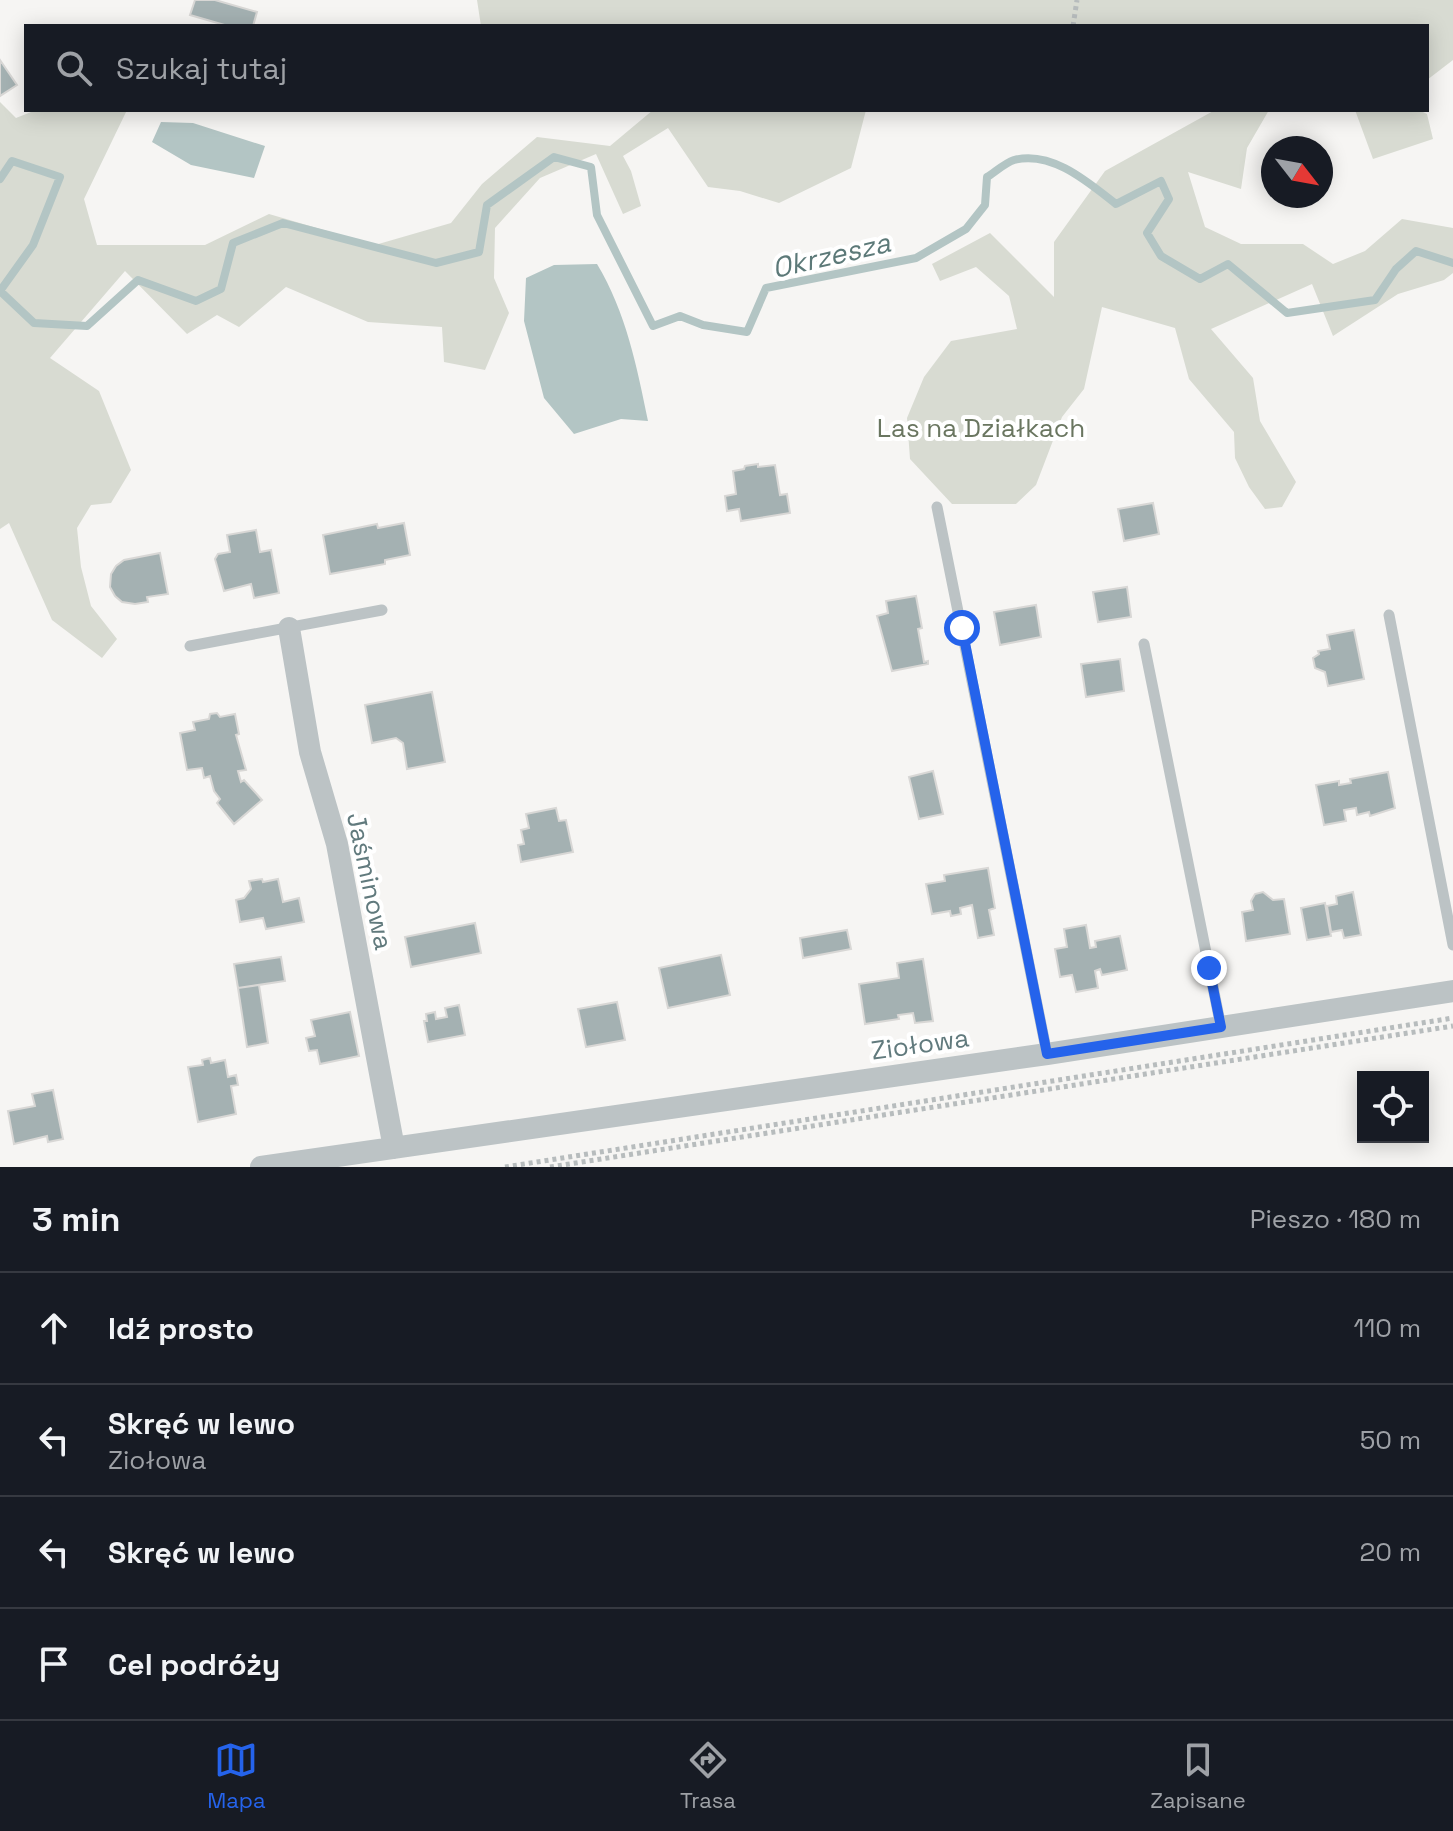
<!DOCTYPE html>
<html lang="pl">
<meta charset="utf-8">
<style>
:root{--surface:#171b24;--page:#242831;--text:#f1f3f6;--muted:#9ea1a6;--line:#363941;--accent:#2563eb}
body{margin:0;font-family:"Space Grotesk",sans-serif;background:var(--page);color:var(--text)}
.controls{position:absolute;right:24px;bottom:24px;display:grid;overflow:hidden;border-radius:0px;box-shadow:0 4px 20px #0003}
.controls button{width:72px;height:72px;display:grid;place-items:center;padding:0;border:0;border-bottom:2px solid var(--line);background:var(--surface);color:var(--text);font:40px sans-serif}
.compass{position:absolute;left:1261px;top:136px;width:72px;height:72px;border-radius:50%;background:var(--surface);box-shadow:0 4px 20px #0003;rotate:121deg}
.stop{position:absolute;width:24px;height:24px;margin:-18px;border:6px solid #2563eb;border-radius:50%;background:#fff}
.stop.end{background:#2563eb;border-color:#fff;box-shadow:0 2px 8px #0008}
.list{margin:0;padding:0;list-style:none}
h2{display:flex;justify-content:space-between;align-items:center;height:104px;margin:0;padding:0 32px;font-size:34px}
h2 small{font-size:26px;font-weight:400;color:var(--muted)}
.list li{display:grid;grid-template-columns:52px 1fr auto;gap:24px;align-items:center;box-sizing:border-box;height:112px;padding:0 32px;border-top:2px solid var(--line)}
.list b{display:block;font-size:30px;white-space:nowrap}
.list p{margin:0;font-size:26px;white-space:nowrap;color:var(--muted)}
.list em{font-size:26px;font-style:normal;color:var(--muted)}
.icon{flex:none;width:44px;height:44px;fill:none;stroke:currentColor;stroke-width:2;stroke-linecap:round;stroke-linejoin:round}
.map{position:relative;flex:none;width:1453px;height:1167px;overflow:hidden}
.search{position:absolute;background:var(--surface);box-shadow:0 4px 20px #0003;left:24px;right:24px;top:24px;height:88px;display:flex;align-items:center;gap:20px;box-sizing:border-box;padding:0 28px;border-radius:0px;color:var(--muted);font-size:30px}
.sheet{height:552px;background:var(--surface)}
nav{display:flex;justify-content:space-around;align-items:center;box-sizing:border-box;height:112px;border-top:2px solid var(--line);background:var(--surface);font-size:22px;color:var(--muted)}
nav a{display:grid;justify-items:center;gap:4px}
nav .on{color:var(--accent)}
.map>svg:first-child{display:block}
</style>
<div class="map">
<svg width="1453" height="1167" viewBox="0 0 1453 1167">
<rect width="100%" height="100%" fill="#f6f5f3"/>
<path fill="#d8dbd2" d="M477,0h976v60l-26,20v-54h-946z
M0,102l16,16 20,-8h91l-43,89 13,46h108l64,-31 106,31 76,-22 31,-39 55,-47 73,9 43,-36h213l-15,58 -72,35 -39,-12 -32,-4 -40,-59 -45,28 8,15 10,35 -18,8 -27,-60 -56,24 -45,50 -1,50 15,35 -24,57 -41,-8 -2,-35 -74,-5 -82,-35 -47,40 -22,-12 -30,19 -62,-63 -75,87 49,33 32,79 -20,33 -20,2 -14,23 4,39 10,39 26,33 -15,19 -50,-38 -43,-97 -9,6z
M1215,110h54l-22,38 -6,41 -53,-17 17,55 36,17h62l30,20 32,-13 37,-32 51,9v45l-9,7 -46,14 -65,42 -21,-52 -101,45 42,49 7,43 36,61 -14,25 -17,2 -16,-22 -14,-29 -1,-26 -45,-53 -14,-51 -73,-21 -18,82 -22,28 -26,68 -20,19h-64l-42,-45 -3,-41 17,-41 27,-36 66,-12 -8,-33 -33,-29 -36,14 -8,-17 58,-31 64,64v-55l51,-71z
M1355,110h64l8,4 6,25 -60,20z"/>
<path fill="#b3c5c4" d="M161,122l32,1 72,23 -11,32 -63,-13 -39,-23z
M597,264c29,48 40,103 51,157l-27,-2 -47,15 -30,-36 -20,-77 2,-43 28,-13z"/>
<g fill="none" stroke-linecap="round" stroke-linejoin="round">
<path stroke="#b3c5c4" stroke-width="8" d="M0,179l12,-18 48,16 -27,68 -33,46
M0,291l34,32 53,3 51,-46 58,21 25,-12 12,-46 50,-20 153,40 43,-11 8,-47 67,-48 37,10 6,48 56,111 27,-10 23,9 44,7 19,-44 150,-30 50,-29 19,-24 2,-28c8,-5 18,-14 27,-17 38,-10 75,23 102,44l45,-23 8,18 -22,34 14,23 39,23 28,-15 59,49 88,-13 21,-31 20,-18 37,12"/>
</g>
<path fill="#a4b1b2" stroke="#d8d7d5" stroke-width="2" d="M195,0h20l42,12 -4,14h-25l-38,-11z
M0,60l17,25 -17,11z
M758,464v3l17,-2 5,30 7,-1 3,19 -49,8 -2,-12 -12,2 -2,-15 11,-2 -3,-23 11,-2 1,-3z
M1153,503l6,31 -35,7 -6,-32z
M404,523l6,32 -25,5v4l-55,10 -7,-39 54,-11 1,4z
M256,530l4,22 11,-2 8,43 -25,5 -3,-14 -27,7 -9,-32 3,-5 12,-2 -3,-17z
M160,553l8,41 -21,3 1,5 -13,2 -13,-2 -7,-6 -5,-9 1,-13 5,-8 8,-6z
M1127,587l4,30 -33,5 -5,-30z
M916,596l6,32 -4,1 6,33 4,-1v3l-36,7 -15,-55 11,-3 -2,-12z
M1036,605l5,32 -41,8 -6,-33z
M1354,630l10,49 -36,7 -3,-14 -10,-4 -2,-10 6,-4 -1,-3 12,-2 -3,-14z
M1120,659l4,32 -38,6 -5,-33z
M432,692l13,70 -38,7 -4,-26 -7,-5 -24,5 -7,-38z
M217,713l3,4 15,-3 4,20 -3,1 10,35 -8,1 3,11 3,-2 18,20 -28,24 -17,-21 3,-4 -6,-8 -4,-15 -6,2 -2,-10 -15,2 -7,-37 15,-3 -2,-8 16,-3 1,-5z
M933,771l10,43 -24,5 -10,-42z
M1388,772l7,36 -25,8 -1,-4 -12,3 -1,-7 -12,2 2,11 -22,4 -8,-40 23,-4v4l12,-2 -1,-4z
M556,808l3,13 7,-1 7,32 -52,10 -3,-17 6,-1 -3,-14 8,-2 -3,-14z
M988,868l7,40 -6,2 5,25 -16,3 -6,-33 -12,3 1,6 -10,2 -1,-5 -18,3 -6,-30 19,-3 -1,-6z
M262,879l1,3 15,-3 5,23 16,-4 5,24 -38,7 -3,-11 -23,4 -4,-22 8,-2 7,-9 -2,-8z
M1263,892l10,8 11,-1 6,35 -44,7 -4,-29 11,-2 -2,-9 4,-7z
M1353,892l8,43 -17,3 -2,-8 -11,2 -4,-26 10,-2 -1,-8z
M1325,903l6,33 -24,4 -6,-32z
M475,923l6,30 -70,14 -6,-30z
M1086,925l4,23 6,-1 -1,-6 25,-5 7,34 -25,5 -2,-6 -5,2 3,17 -22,4 -4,-17 -12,2 -5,-28 12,-2 -3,-18z
M847,930l4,19 -48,9 -3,-20z
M721,955l9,40 -62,13 -9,-40z
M281,957l4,24 -47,7 -4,-24z
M923,959l10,62 -18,2 -2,-10 -15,2 1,4 -34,5 -6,-40 40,-6 -2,-15z
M259,985l9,58 -21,4 -9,-59z
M617,1002l8,38 -39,7 -8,-38z
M459,1005l6,30 -37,7 -4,-21h3l-1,-7 9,-2 1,7 11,-2 -2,-9z
M350,1012l9,44 -39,8 -3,-14 -8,1 -3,-13 9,-2 -4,-16z
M210,1058l1,5 14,-3 3,17 8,-2 2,10 -7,1 5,28 -38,8 -10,-55 15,-2 -1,-5z
M53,1090l10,49 -15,3 -1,-6 -33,8 -6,-33 27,-5 -3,-12z"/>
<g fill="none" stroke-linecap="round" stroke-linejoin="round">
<path stroke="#b7bcbd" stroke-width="5" stroke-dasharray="4 4" stroke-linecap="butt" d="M1073,26l4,-26
M505,1167l948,-149
M550,1167l903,-141"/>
<path stroke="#bcc3c5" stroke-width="11" d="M937,507l110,547
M1389,615l64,330
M1144,644l77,383
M190,646l192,-36"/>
<path stroke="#bcc3c5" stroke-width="22" d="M289,628l21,124 27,92 57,304
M261,1167l786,-113 406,-63"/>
</g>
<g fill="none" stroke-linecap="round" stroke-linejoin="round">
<path stroke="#2563eb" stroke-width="10" d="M962,628l85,426 174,-27 -12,-59"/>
</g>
<g text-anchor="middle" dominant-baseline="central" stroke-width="8" stroke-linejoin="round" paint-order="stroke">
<g font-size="26" fill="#6a7660" stroke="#fff">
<text x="981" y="428">Las na Działkach</text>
</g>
<g font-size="26" fill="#617a7d" stroke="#fff">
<text transform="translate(370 881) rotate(78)">Jaśminowa</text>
<text transform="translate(920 1044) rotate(-8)">Ziołowa</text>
</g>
<g font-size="28" font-style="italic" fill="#5c7978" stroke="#fff">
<text transform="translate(831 255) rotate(-13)">Okrzesza</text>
</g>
</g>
</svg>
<div class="controls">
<button><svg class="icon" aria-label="locate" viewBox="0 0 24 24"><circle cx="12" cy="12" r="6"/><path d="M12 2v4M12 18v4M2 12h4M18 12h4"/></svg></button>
</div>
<svg class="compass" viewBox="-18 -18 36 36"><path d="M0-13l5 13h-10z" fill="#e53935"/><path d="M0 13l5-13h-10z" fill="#9ea1a6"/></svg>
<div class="stop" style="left:962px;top:628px"></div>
<div class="stop end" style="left:1209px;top:968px"></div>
<div class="search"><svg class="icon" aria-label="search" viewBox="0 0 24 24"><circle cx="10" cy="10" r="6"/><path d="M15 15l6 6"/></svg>Szukaj tutaj</div>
</div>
<section class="sheet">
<h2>3 min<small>Pieszo · 180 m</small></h2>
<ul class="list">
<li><svg class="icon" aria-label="ahead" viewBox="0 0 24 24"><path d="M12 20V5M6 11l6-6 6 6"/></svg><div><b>Idź prosto</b></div><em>110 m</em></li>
<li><svg class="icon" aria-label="left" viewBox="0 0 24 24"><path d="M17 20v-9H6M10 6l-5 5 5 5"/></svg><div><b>Skręć w lewo</b><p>Ziołowa</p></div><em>50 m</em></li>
<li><svg class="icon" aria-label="left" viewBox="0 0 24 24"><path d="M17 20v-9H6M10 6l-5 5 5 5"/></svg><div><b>Skręć w lewo</b></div><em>20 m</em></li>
<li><svg class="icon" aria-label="arrive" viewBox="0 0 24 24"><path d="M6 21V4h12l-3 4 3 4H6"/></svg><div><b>Cel podróży</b></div></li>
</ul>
</section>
<nav>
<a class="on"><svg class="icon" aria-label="map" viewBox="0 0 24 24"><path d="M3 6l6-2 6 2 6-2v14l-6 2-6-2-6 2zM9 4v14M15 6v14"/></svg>Mapa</a>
<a><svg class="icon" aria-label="directions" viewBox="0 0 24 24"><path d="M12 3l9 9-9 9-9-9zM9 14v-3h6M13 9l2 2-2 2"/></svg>Trasa</a>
<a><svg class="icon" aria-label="saved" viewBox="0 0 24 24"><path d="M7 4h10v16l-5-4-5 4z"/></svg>Zapisane</a>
</nav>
